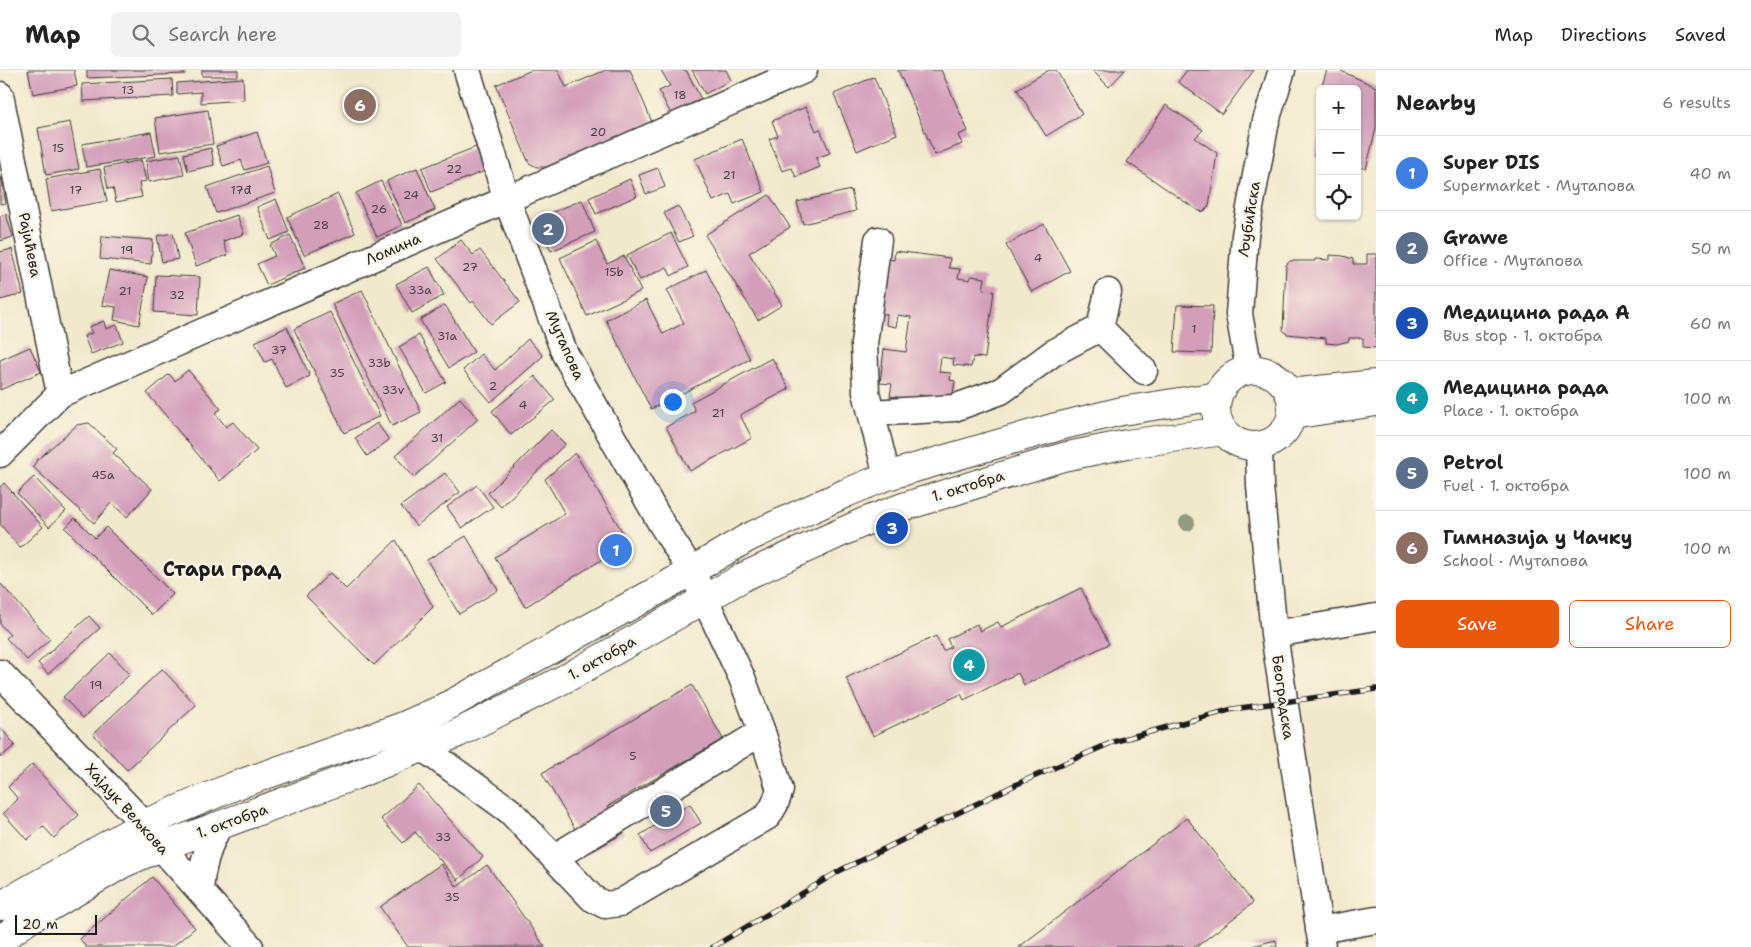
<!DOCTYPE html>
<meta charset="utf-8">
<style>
:root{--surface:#fff;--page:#f2f2f2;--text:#222;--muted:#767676;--line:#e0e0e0;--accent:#ea580c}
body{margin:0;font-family:"Shantell Sans",sans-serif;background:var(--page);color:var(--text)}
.controls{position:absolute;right:15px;top:15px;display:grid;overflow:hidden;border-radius:8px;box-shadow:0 1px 4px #0004}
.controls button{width:45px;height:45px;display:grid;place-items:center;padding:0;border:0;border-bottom:1px solid var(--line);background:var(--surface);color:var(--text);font:25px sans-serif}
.scale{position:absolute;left:15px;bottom:12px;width:82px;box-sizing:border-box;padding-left:5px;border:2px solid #1c1c1c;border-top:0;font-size:14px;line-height:18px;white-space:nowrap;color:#1c1c1c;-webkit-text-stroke:4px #fcf5e5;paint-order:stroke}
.you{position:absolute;left:672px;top:331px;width:18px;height:18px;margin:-12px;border:4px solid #fff;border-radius:50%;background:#1a73e8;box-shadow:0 0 0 8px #1a73e833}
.badge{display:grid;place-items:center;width:32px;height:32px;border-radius:50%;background:var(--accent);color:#fff;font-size:16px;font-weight:700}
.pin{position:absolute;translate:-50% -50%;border:2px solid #fff;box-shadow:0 1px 5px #0006}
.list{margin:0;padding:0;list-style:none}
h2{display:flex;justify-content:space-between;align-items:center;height:65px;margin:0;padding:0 20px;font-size:21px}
h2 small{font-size:16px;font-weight:400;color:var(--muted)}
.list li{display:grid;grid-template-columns:32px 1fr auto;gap:15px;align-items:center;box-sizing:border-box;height:75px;padding:0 20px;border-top:1px solid var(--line)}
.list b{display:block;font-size:19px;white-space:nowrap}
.list p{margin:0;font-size:16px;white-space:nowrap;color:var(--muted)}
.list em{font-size:16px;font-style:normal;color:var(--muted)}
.actions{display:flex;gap:10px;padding:15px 20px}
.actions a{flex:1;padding:11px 0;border:1px solid var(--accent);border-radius:8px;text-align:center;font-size:18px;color:var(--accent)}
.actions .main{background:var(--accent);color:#fff}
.icon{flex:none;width:28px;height:28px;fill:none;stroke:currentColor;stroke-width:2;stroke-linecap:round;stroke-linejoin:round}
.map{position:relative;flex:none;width:1376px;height:877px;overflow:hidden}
header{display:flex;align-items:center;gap:30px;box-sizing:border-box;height:70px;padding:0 25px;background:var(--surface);border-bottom:1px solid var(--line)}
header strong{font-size:24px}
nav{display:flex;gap:28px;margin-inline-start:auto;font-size:18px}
.search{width:350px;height:45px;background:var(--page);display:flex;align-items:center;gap:12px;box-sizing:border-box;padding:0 18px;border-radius:8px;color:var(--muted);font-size:19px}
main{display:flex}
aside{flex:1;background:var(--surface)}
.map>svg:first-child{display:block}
</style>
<header>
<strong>Map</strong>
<div class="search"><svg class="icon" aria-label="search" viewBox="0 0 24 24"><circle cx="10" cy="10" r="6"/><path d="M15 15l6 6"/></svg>Search here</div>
<nav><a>Map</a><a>Directions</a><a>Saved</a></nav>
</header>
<main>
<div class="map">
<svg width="1376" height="877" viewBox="0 0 1376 877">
<rect width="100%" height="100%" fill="#fcf5e5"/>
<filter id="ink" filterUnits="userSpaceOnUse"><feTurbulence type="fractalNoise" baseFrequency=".02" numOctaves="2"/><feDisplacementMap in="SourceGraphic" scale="10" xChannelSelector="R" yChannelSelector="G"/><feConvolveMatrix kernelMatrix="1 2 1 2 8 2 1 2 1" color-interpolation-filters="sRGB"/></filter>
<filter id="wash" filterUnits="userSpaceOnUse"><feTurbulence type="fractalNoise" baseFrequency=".0096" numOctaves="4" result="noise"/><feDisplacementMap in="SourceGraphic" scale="20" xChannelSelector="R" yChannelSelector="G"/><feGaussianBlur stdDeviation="1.12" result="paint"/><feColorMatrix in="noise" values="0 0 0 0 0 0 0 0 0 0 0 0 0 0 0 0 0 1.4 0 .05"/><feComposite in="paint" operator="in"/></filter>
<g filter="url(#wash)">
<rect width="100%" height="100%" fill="#f1e9cd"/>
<g id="blocks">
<path fill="#d29fb9" d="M28,0h46l3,16 -44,8z
M87,0h98v4l-98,4z
M202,0h36v6h-36z
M532,0h26l8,17 40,-17h24l22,52 -106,45h-9l-8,-4 -33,-78z
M661,0h25l15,29 -30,15 -12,-23 11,-5z
M692,0h34l5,10 -26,14z
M898,0h43l27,61 -10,4 4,9 -27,11z
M1049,0h7l26,44 -36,22 -29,-47z
M1092,0h33l-16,17z
M1187,0h67l-32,44 -44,-32z
M1327,0h12l37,17v42l-10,40 -9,-3v-77h-36z
M874,7l23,57 -40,17 -23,-57z
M243,8l1,22 -43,3v-11l-24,2v-11z
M172,9l1,17 -90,5 -1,-17z
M1166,35l37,25 -8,8 22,15 -8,53 -6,6 -6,-2 -70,-48z
M806,37l10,24 4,-2 10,24 -14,5 4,9 -24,10 -4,-9 -10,3 -13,-32 9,-3 -6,-15z
M208,40l5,34 -53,8 -5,-34z
M70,52l9,47 -33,6 -8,-47z
M151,62l5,24 -70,11 -4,-23z
M257,62l10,31 -22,7 -4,-10 -18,6 -7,-20z
M1320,65v24l-6,-3z
M742,69l22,53 -30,12 -4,-10 -17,7 -18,-42z
M476,77l9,24 -54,21 -9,-24z
M211,78l3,17 -26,6 -4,-17z
M180,85l4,20 -35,7 -3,-21z
M141,90l5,21 -7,2 3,14 -26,5 -3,-14 -5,1 -4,-21z
M267,96l8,27 -59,20 -9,-26z
M417,98l18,42 -30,13 -18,-42z
M658,98l7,19 -19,7 -7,-19z
M100,99l7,32 -56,10 -5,-32z
M1,107l5,26 -6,1v-26z
M630,109l7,17 -41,18 -7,-16z
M381,111l21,44 -25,12 -21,-44z
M851,120l5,21 -53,13 -6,-22z
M338,124l17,39 -51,22 -17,-38z
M769,125l21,32 -41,26 33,52 -24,15 -53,-85z
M276,129l13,33 -19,8 -13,-33z
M582,130l13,32 -44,19 -14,-32z
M678,136l15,30 -14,6 -15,-29z
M6,144l7,23 -13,4v-25z
M237,145l7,19 -21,7 5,14 -32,11 -11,-33z
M1044,154l26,47 -38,21 -26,-47z
M173,163l5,26 -16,3 -5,-26z
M671,163l17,34 -17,9 -4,-9 -27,13 -13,-25z
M290,165l15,33 -38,17 -10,-21 18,-8 -5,-11z
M102,166l51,4 -2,24 -51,-5z
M461,170l12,15 7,-5 40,52 -29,22 -18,-23 -2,2 -34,-44z
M596,171l11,23 17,-8 17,35 -54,25 -27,-58z
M12,179l11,45 -23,6v-48z
M895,181l55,7 -1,10 11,1 -2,9 12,2 1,-4 14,2 -2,12 11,1 -9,67 -12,-1 -2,10 -18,-2 1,-6 -13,-2 -2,15 12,1 -1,7 5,1 -3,19 -33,-5v5l-29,-4 2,-12 -12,-1 4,-34 22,3 5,-35 -13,-2 -2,12 -10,-2 1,-11 -10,-1 7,-55 10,2z
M1367,184h9v94l-13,-1v-9h-14v3l-12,3 -11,-1v-5l-39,-4 -4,-4 3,-65 4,-4h25v-2l15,1v-5l13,1 10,3v5h14z
M429,197l15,28 -32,18 -16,-29z
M109,200l39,7 -9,48 -25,-5 2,-13 -14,-2z
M706,200l44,89 -99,50 -45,-89 40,-20 17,34 21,-11 -17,-33z
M156,205l44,2 -2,38 -44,-3z
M362,220l59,122 -29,14 -60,-122z
M445,235l29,47 -25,16 -29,-48z
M1177,235l36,1 -2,47 -37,-1z
M330,242l50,104 -36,17 -50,-104z
M104,251l2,8 11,-4 6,17 -32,12 -7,-18 8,-3 -3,-6z
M287,257l23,49 -24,12 -14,-29 -7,3 -10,-20z
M419,265l27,47 -20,11 -27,-46z
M528,269l15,17 -52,46 -28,-32 18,-16 14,16z
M30,277l11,25 -41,18v-30z
M772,288l17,31 -49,26 12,23 -62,33 -24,-44 29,-16 -4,-9z
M188,300l33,39 -6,4 11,14 7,-5 24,28 -37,31 -73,-88 22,-19 6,7z
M535,306l20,24 -44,35 -19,-24z
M460,328l18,21 -64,58 -19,-21z
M89,353l28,26 -4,4 39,36 -25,28 -16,-14 -17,20 -61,-56 4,-7 40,-35z
M377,353l12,17 -22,16 -12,-18z
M551,360l14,14 -64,63 -13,-14z
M575,383l54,90 -104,64 -30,-50 70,-43 -20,-35z
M445,403l15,19 -44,34 -15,-20z
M34,407l32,34 -17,16 -32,-34z
M4,413l39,44 -23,21 -20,-24v-37z
M477,415l16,22 -31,21 -15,-21z
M75,448l20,20 11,-11 67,67 -21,21 -87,-87z
M466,466l32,54 -39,24 -32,-54z
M396,470l37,67 -59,58 -68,-69 24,-23 16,16z
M0,513l50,56 -23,21 -21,-22 4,-3 -10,-11z
M1081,518l28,56 -85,41 -6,-12 -54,27 -3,-6 -88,42 -27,-58 90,-42 7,15 8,-4 -4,-8 30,-15 3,7 18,-9 3,5z
M89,546l11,12 -52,46 -10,-11z
M110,583l20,21 -47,44 -20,-21z
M162,599l34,36 -69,65 -34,-36z
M692,615l31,54 -115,67 16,27 -35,20 -47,-80z
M0,657l15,18 -15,13z
M32,694l47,51 -25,23 -11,-12 -16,14 -24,-27 15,-14 -10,-12z
M419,715l64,72 -25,23 -43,-48 -12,11 -22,-24z
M690,734l11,19 -51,30 -10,-18z
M1187,748l66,85 -57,44h-177z
M441,794l16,23 30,-22 58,82h-137l-28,-40z
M152,807l43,51 -23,19h-86l-6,-8z
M1276,870l1,7h-25v-1z"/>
</g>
</g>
<g filter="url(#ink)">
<use href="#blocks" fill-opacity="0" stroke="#3c3b37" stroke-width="1"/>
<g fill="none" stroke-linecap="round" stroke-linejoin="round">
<defs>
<path id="minor" d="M0,25l60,299
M878,170l-14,104 2,48 21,84
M1100,258l44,43
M1249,300l-10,-56 6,-79 21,-114 16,-51
M871,343l83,-5 47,-17 52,-38 47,-25 8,-36
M1259,376l1,40 14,148 48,313
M0,384l60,-60 744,-324
M1274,564l102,-17
M0,603l144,151 17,23 89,100
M423,678l87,63 82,87 13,7 15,-2 148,-87 7,-12 5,-14 -18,-58 -20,-54 -50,-106 -31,-49 -96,-169 -58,-154 -40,-130
M555,787l207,-125
M200,821c1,-24 7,-43 18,-64
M1319,860l57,-10"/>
<path id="major" d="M1216 338a38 38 0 1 1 76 0a38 38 0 1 1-76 0Z
M1289,323l87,-9
M1292,345l84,-13
M0,836l144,-82 90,-38 167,-59 41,-18 215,-118 92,-54 97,-44 41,-17 169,-49 66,-16 96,-15
M0,870l28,-20 94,-56 39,-17 192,-71 105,-43 114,-58 173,-99 119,-54 39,-15 160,-50 64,-13 97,-13"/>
</defs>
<use href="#minor" stroke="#3c3b37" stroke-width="29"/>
<use href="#major" stroke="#3c3b37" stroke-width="30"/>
<use href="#minor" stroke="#fff" stroke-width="26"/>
<use href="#major" stroke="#fff" stroke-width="28"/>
<defs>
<path id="rail" d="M713,877l128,-77 176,-86 96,-42 120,-33 143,-20"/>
</defs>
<use href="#rail" stroke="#1c1c1c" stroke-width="5.5"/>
<use href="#rail" stroke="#fcf5e5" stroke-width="4" stroke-dasharray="11" stroke-linecap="butt"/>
</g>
<circle fill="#939a7e" cx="1187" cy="453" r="8"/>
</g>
<g text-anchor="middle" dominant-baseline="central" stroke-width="4.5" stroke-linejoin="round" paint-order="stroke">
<g font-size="12" fill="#4a3d43">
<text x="128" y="20">13</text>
<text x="680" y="25">18</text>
<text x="598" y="62">20</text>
<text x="58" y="78">15</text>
<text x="454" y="99">22</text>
<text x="729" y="105">21</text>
<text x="76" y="120">17</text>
<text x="241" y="120">17đ</text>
<text x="411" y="125">24</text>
<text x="379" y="139">26</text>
<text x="321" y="155">28</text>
<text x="127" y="180">19</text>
<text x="1038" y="188">4</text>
<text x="470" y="197">27</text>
<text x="614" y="202">15b</text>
<text x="420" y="220">33a</text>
<text x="125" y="221">21</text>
<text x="177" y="225">32</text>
<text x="1194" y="259">1</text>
<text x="447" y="266">31a</text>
<text x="279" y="280">37</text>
<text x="379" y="293">33b</text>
<text x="337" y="303">35</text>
<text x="493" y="316">2</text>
<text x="393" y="320">33v</text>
<text x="523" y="335">4</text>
<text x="718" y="343">21</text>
<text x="437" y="368">31</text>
<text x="103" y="405">45a</text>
<text x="96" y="615">19</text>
<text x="633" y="686">5</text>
<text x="443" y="767">33</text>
<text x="452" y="827">35</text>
</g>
<g font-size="15" fill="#1c1c1c" stroke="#fcf5e5">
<text transform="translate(1249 149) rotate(-81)">Љубићска</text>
<text transform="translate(30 175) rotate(79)">Рајићева</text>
<text transform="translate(393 179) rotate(-23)">Ломина</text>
<text transform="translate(565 275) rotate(66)">Мутапова</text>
<text transform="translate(968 416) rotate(-17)">1. октобра</text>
<text transform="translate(602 588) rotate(-29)">1. октобра</text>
<text transform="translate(1283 627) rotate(82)">Београдска</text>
<text transform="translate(127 739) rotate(48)">Хајдук Вељкова</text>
<text transform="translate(232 751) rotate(-20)">1. октобра</text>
</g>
<g font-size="20" font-weight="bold" fill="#1c1c1c" stroke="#fcf5e5">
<text x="222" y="499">Стари град</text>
</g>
</g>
</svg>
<div class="controls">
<button>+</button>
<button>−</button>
<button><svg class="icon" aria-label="locate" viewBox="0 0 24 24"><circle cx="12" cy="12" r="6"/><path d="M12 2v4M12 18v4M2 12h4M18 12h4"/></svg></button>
</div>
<div class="scale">20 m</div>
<div class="you"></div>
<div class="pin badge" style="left:616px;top:480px;background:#3f7fe0">1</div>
<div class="pin badge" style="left:548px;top:159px;background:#5c6f8a">2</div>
<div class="pin badge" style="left:892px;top:458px;background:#1a4fb4">3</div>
<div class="pin badge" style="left:969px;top:595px;background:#0f9aa8">4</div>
<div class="pin badge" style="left:666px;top:741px;background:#5c6f8a">5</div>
<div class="pin badge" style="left:360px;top:35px;background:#8d6e63">6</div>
</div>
<aside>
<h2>Nearby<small>6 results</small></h2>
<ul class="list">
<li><span class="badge" style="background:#3f7fe0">1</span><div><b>Super DIS</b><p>Supermarket · Мутапова</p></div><em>40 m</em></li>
<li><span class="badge" style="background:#5c6f8a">2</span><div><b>Grawe</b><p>Office · Мутапова</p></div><em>50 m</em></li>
<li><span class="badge" style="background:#1a4fb4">3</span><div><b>Медицина рада А</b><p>Bus stop · 1. октобра</p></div><em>60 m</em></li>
<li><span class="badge" style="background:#0f9aa8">4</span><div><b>Медицина рада</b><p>Place · 1. октобра</p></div><em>100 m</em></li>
<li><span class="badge" style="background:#5c6f8a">5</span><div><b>Petrol</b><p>Fuel · 1. октобра</p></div><em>100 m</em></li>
<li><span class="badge" style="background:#8d6e63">6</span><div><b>Гимназија у Чачку</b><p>School · Мутапова</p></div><em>100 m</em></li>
</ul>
<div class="actions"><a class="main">Save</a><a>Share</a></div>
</aside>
</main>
